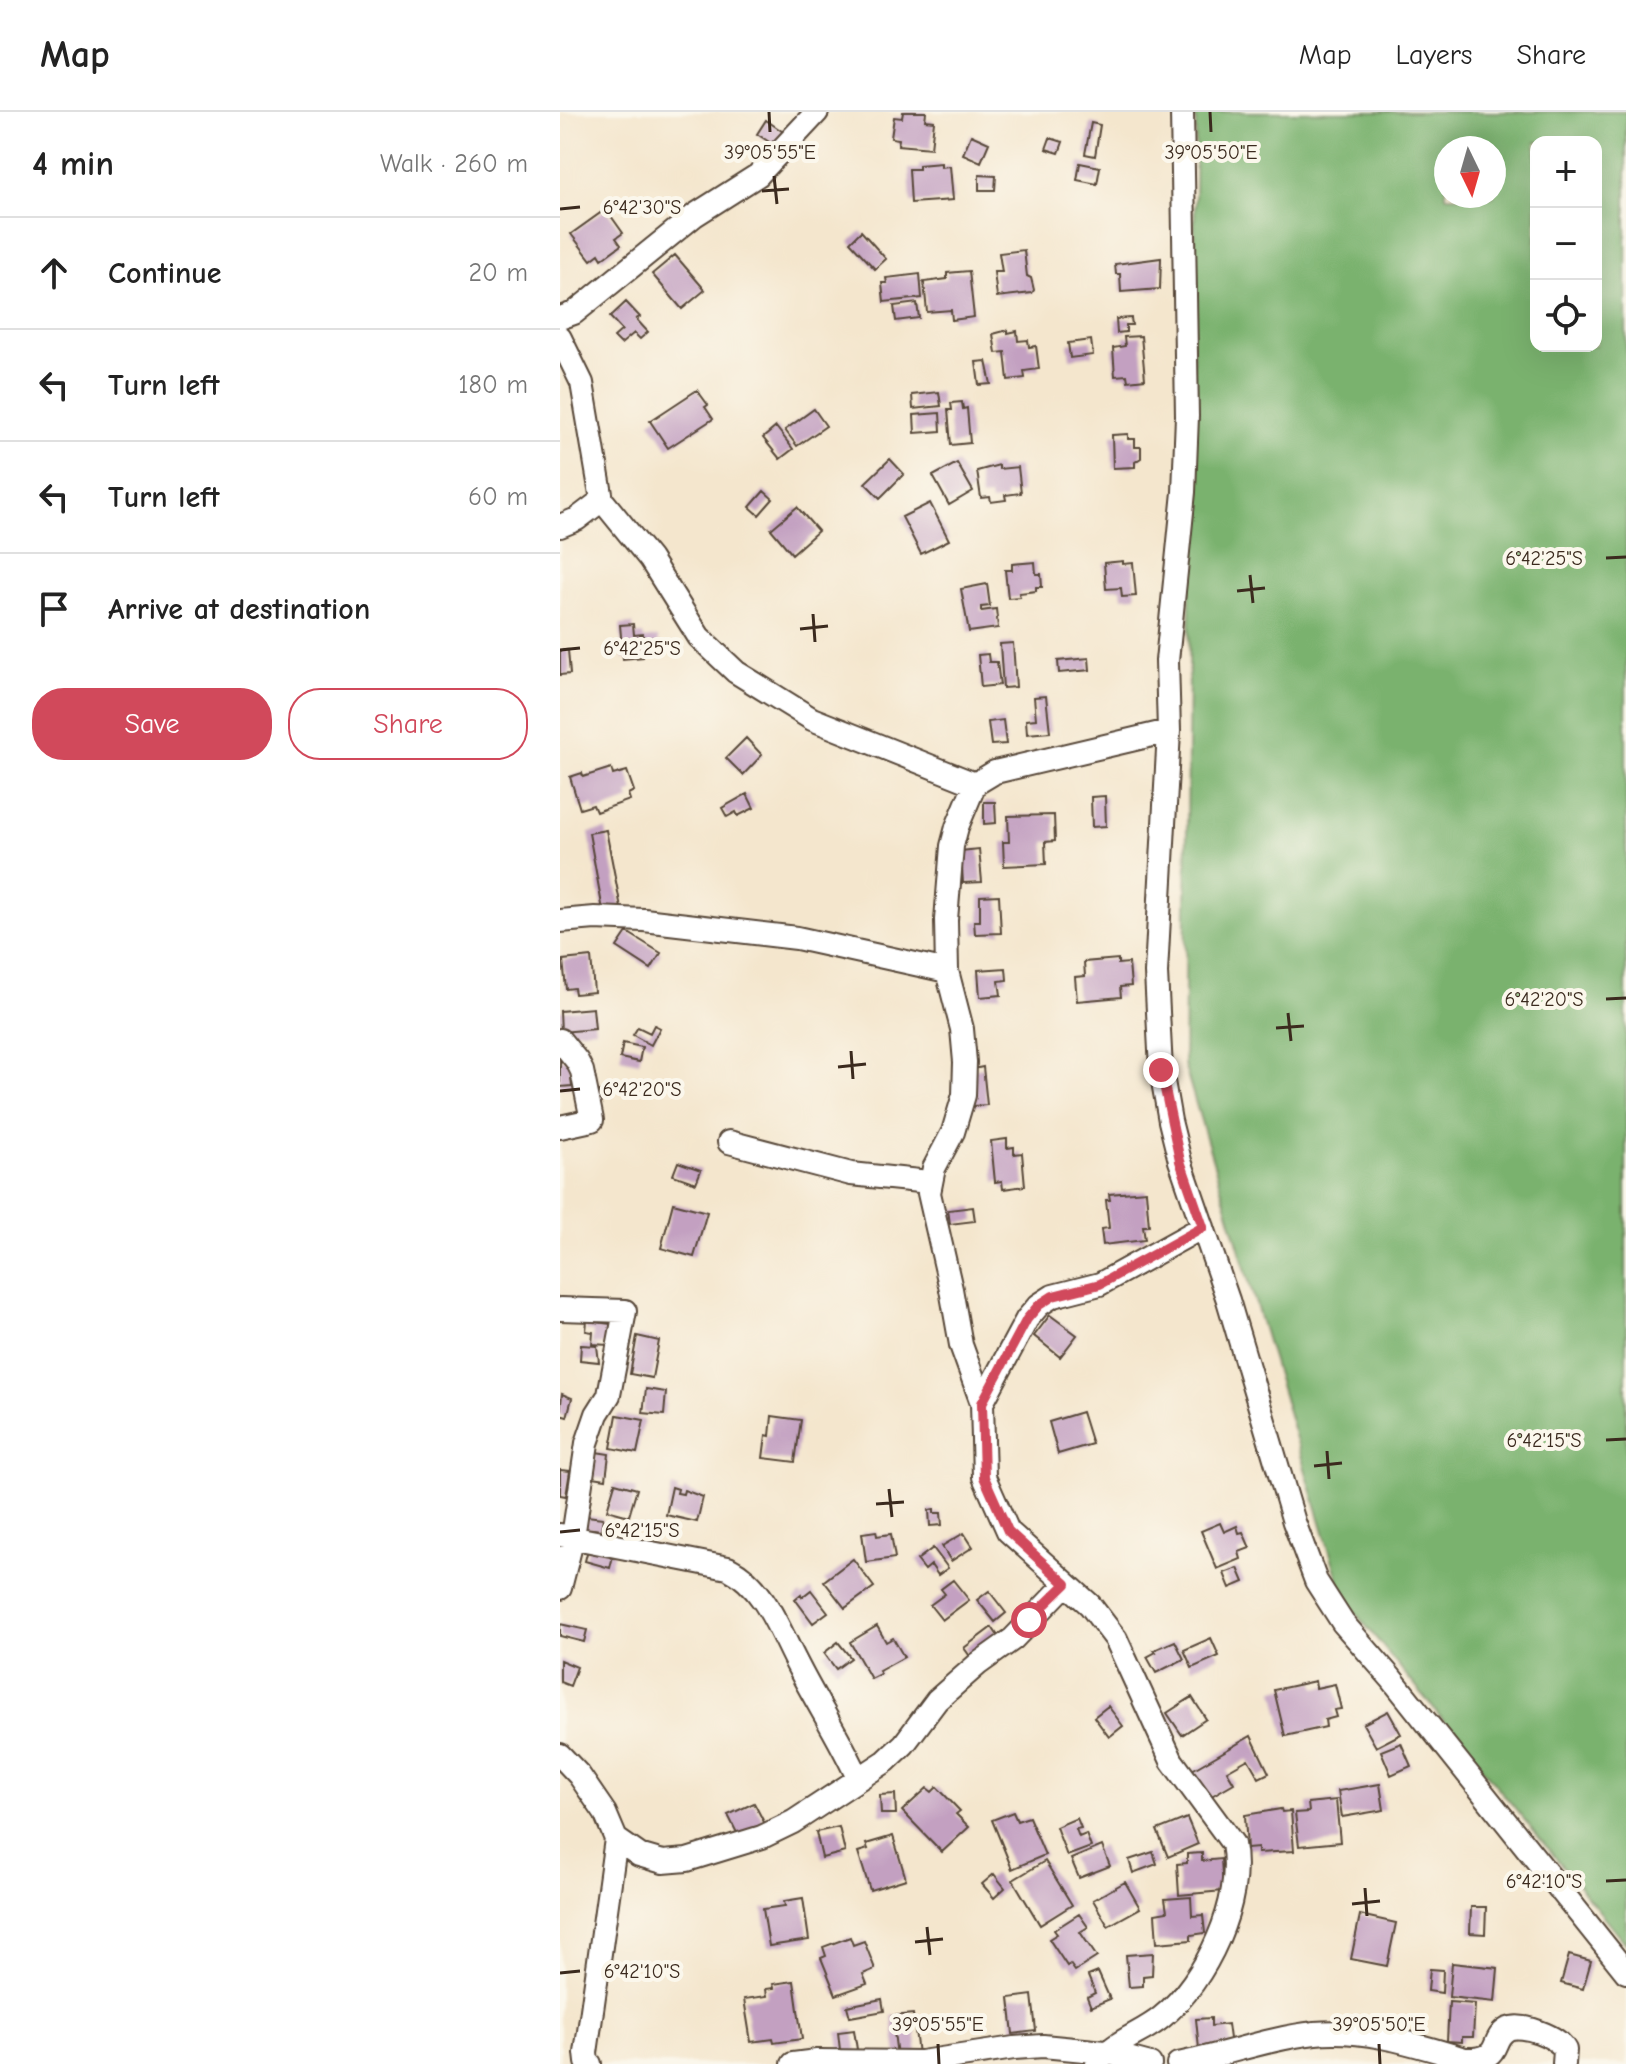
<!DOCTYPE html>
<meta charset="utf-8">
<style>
:root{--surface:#fff;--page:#f2f2f2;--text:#222;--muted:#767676;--line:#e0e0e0;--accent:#d1495b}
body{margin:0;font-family:"Comic Neue",sans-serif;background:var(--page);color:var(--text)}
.controls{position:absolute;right:24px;top:24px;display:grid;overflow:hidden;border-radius:16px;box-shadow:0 8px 32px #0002}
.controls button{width:72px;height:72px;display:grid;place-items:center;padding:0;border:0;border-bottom:2px solid var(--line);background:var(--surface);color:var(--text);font:40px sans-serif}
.compass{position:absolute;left:874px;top:24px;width:72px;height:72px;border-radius:50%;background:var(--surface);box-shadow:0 8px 32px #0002;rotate:175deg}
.stop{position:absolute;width:24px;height:24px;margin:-18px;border:6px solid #d1495b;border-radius:50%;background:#fff}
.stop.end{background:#d1495b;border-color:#fff;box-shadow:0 2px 8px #0008}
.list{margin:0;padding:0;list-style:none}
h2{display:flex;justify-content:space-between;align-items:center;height:104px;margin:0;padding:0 32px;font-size:34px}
h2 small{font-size:26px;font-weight:400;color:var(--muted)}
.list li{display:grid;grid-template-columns:52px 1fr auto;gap:24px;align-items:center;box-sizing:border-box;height:112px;padding:0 32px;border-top:2px solid var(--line)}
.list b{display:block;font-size:30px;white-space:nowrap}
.list em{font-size:26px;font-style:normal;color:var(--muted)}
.actions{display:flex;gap:16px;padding:24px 32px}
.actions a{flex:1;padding:18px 0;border:2px solid var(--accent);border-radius:32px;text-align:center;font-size:28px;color:var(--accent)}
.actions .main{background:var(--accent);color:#fff}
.icon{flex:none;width:44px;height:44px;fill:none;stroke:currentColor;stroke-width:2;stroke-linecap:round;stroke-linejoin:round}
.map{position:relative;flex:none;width:1066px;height:1952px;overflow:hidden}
header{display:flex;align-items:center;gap:48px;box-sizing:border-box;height:112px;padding:0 40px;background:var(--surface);border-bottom:2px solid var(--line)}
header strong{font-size:38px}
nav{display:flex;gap:44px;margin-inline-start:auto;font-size:28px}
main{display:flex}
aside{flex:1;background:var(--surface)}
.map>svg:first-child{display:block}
</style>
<header>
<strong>Map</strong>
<nav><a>Map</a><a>Layers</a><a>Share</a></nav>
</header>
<main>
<aside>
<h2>4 min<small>Walk · 260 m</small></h2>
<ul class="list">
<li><svg class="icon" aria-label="ahead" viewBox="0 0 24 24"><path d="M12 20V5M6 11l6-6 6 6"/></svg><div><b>Continue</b></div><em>20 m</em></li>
<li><svg class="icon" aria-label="left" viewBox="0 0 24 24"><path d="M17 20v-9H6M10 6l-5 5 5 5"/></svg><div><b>Turn left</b></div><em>180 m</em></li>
<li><svg class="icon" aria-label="left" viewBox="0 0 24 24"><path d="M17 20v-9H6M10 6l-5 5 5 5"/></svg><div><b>Turn left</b></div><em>60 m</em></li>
<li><svg class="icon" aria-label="arrive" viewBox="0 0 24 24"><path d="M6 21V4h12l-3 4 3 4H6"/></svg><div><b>Arrive at destination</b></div></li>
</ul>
<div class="actions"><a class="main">Save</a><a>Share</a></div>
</aside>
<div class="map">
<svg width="1066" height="1952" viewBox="0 0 1066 1952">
<rect width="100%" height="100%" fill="#fbf7ec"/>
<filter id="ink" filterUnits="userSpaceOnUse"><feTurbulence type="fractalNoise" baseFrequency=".0125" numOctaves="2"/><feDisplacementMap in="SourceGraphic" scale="16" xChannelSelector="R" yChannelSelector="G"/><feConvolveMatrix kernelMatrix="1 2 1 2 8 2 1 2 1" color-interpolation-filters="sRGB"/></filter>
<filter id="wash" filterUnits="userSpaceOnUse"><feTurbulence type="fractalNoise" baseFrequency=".006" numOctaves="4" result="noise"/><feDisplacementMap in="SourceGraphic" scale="32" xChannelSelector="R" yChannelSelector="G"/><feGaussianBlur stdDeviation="1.8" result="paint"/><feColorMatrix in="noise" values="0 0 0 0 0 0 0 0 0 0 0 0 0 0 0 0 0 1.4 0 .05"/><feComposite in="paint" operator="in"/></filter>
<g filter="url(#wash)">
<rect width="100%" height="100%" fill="#f4e6cd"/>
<path fill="#7ab26e" stroke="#5a6e46" stroke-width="2" fill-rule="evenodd" d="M636,0h430v1832l-282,-345 -160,-535zM976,30h60v204h-60zM886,36h48v48h-48z"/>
<g id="blocks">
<path fill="#c3a0c1" d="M343,0h23l-1,8 9,1 -3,27 -33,-3 1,-6 -8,-1 3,-21 8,1z
M206,8l20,14 -9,13 -20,-13z
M531,11l9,2 -5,31 -10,-2z
M411,23l18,8 -8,19 -18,-8z
M490,26l13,4 -4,11 -13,-4z
M381,51v4l9,-1 3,34 -42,3 -2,-34h10v-4z
M520,51l20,4 -3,17 -20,-4z
M419,63l17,1 -1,14h-16z
M46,97l17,24 -7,5 5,7 -19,14 -3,-5 -8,6 -20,-26z
M301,119l25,28 -11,10 -25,-27z
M464,138l3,26 4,2 3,12 -2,3 -35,4 -3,-25h8l-3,-19z
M115,143l30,35 -23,19 -30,-35z
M601,146l-1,31 -39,3 -1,-18h-4l-1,-10z
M409,159l5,46 -22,3 -1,-10 -24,2 -3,-30 23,-3v-6z
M360,162l2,24 -38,4 -2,-19h5l-1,-5z
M66,190l14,15 -4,2 12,13 -8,7 -6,-6 -13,11 -7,-7 8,-7 -12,-13z
M357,191l2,15 -23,3 -2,-15z
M571,206l1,7h-6v7l-9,1 -1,-14z
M448,218v3l9,-2 1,10 10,-1 1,7 7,-1 3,23 -15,2 1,7 -17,2 -3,-28 -9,1 -3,-19z
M581,224l4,43 -17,2 -1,-6 -12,1 -2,-28 12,-2 -1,-9z
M531,228l2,15 -23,3 -2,-15z
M426,249l5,23 -12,1 -3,-23z
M137,278l11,15 -3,2 8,12 -45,29 -18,-27z
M379,280l2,14 -28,3 -1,-14z
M402,290l1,7 4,-1 3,35 -19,2 -3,-35h4l-1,-7z
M254,297l12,17 -29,20 -12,-16z
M380,301l1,18 -26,2 -1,-18z
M216,315l17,22 -13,10 -17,-21z
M568,322v5h7v8h6v11l-6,4v5l-22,1 -1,-33z
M330,347l14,15 -24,24 -15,-15z
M397,351l16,28 -24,14 -16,-29z
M439,353v4l19,-2 3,26 -16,2 1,5 -15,2 -1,-5 -9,1 -4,-27z
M204,379l9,8 -14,16 -9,-8z
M370,391l19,37 -28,14 -19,-37z
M237,395l21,24 -26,23 -21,-25z
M563,449v3l10,-1 3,33 -14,1 -1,-9 -15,1 -2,-26z
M475,450l1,12h5l1,13h-6v4l-17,2 1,4 -12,1 -3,-28h7v-6z
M427,472l3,22 -9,1v4l15,-2 2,19 -29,4 -8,-43z
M73,512l1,11 9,-1 1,5 14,-2 1,12 -16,2v6l-20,2 -3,-34z
M453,531l3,44 -13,1 -3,-44z
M8,538l2,24 -10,1v-24z
M428,542l1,8h8l3,23 -19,2 -3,-32z
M529,546l1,12 -31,3 -1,-12z
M486,584l4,36 -23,2 -1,-14 10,-1 -2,-22z
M443,608l3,24 -15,1 -3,-23z
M186,626l16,17 -19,20 -17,-17z
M51,656l2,7 14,-4 7,20 -6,3 2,6 -34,12 -3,-7 -13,4 -10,-32 12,-4 1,4z
M187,682l7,14 -16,8 -2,-4 -9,5 -5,-9z
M545,684l1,30 -14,1 -1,-30z
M424,690h11l1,21 -12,1z
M494,703l1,26 -10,1 1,22 -42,2 -1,-24h6l-1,-26z
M46,718l16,83 -18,3 -15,-83z
M419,737l3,33 -19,1 -2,-32z
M439,783l2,38 -26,1 -1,-13h6v-25z
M67,820l34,21 -10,16 -34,-22z
M31,845l3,35 -19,2 -1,-6 -8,1 -3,-29z
M558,847v5l11,-1 2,23 -11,1 1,10 -44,4 -2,-24 10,-1 -1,-14z
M446,856l1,12 -8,1 2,14 -21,2 -2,-27z
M33,896l2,21 -34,3 -1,-21z
M94,913l6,3 -9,17 -18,-10 5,-8 12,6z
M63,931l19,4 -3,15 -19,-4z
M9,947l3,27 -12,1v-27z
M423,955l4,38 -14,1v-9l3,-1 -3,-27z
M447,1027v9l7,-1v7l8,-1 3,33 -22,3 -1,-8 -7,1 -4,-41z
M118,1050l23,8 -5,13 -23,-8z
M586,1079l3,35h-6l2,14 -42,5 -2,-16 8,-1 -3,-28h4l-1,-6z
M113,1091l34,9 -13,45 -33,-9z
M413,1095l2,14 -25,3 -2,-14z
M490,1203l27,20 -17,22 -26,-21z
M27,1209l24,3 -2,21 -17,-1 1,-12 -7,-1z
M77,1224l22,5 -7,37 -22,-4z
M21,1233l16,1 2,16 -19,-2z
M86,1277l20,3 -2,23 -21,-2z
M2,1282l10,4 -5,19 -7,-2z
M522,1300l10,32 -34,10 -9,-32z
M57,1303l27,5 -7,33 -26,-5z
M212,1304l29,4 -6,42 -32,-4 3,-23 4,1z
M36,1340l13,2 -3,25 -13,-2z
M0,1358l10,1 -4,25 -6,-1z
M55,1371l22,6 -8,27 -22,-6z
M112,1375l6,2 -1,4 6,1 1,-4 19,7 -6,25 -31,-7z
M374,1397v4h7l1,12 -12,1 -1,-16z
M27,1404l16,2 -2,12 -16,-2z
M660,1411l4,9 13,-6 2,7 4,-1 7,16 -11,4 2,7 -24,10 -16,-38z
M316,1419l1,5 14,-2 4,24 -29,4 -4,-29z
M404,1421l9,14 -22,14 -9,-15z
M29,1433l25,7 -4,16 -25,-7z
M373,1436l15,20 -10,7 -7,-10 -6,5 -8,-10z
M293,1447l21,28 -29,21 -21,-27z
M678,1456l6,14 -14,6 -6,-15z
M393,1468l16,20 -27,20 -12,-15 15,-11 -4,-5z
M251,1478l17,22 -15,11 -18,-24 6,-5 1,3z
M429,1479l17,22 -11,9 -18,-22z
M0,1512l27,6 -3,12 -24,-6z
M317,1514l9,16 7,-4 11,19 -25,14 2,3 -10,5 -21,-37z
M432,1515l8,12 -28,20 -8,-11z
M651,1526l8,18 -27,12 -8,-18z
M615,1529l9,18 -28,14 -9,-16 9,-5 -2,-2z
M278,1530l13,16 -15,11 -12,-16z
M0,1548l17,7 -7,19 -10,-4z
M755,1569l1,7 19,-4 6,25 -7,1 2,7 -11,3 1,7 -41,9 -11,-46z
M632,1585l14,22 -24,16 -15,-22z
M548,1594l15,20 -14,11 -15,-20z
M828,1599l13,23 -25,13 -13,-23z
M691,1624l18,37 -10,5 -11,-19 -21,12 7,12 -26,15 -16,-28z
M841,1631l10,23 -20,9 -10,-24z
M820,1672l4,26 -42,7 -4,-26z
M377,1675l23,24 -4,3 13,13 -27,25 -40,-41 25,-23 5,4z
M335,1682l1,20h-15l-1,-19z
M776,1688l4,42 -41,4 -4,-33 14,-1 -1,-9z
M194,1691l11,21 -26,13 -11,-22z
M721,1697l1,3 9,-1 3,40 -36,2v-5l-11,1 -2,-34z
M453,1700l4,9 12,-4 16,38 -33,14 -20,-49z
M517,1706l4,10 -5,1 3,8 7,-3 5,13 -24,9 -11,-29z
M627,1706l11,26 -30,13 -11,-27z
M279,1715l6,25 -23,6 -6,-26z
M333,1724l13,43 -36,11 -12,-38 10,-3 -2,-5z
M542,1734l8,20 -31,12 -8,-19z
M593,1740l4,12 -24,9 -4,-13z
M642,1741v8l19,-2 2,32 -44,4 -2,-31 10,-1v-9z
M485,1749l27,44 -32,20 -27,-45z
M434,1762l11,14 -11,10 -12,-14z
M565,1770l15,26 -32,18 -15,-26z
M631,1785l1,19 11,-1 2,18 -14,2v5l-34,3 -2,-29 12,-2 -2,-13z
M243,1786l6,42 -40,6 -6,-37 22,-3 -1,-5z
M911,1795h15l-1,27 -15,-1z
M519,1802l9,13 -8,5 17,25 -22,14 -5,-7 -3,2 -18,-27 8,-5 -3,-4z
M800,1803l36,8 -9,43 -36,-7z
M290,1825l3,8 11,-4 11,28 -12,5 4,10 -31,11 -15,-37 5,-2 -3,-9z
M593,1841l-1,22 -9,1v10l-14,1 -3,-32z
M1009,1843l22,6 -8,28 -22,-6z
M892,1851l46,5 -3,34 -46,-5z
M870,1857l13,1 -1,23 -14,-2z
M538,1860l12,27 -19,8 -4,-10 8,-4 -7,-17z
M234,1869l8,58 -28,4 -1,-4 -22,3 -7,-43 23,-3 -1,-7 8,-1 -1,-4z
M472,1883l4,36 -23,3 -4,-36z
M322,1887l2,12 -34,6 -3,-11z
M889,1890l26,2 -2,33h-11v5l-15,-1z
M353,1902l5,40 -21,2 -5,-40z
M651,1906v8l17,-2 3,22 -32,3 -3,-30z
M294,1918l4,26 -17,3 -3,-27z"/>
</g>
</g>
<g filter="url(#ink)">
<use href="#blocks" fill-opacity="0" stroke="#574638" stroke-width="2"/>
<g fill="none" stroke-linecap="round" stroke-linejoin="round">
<defs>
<path id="minor" d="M622,0l5,304 -3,76 -17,169 2,70 -13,242 5,97 9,51 10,40 48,139 66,222 22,59 27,42 48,55 235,294
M0,206l14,-5 121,-98 63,-40 59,-63
M0,226l22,45 20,117 48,59 49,78 37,35 76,47 163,65
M0,414l17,-7 25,-19
M0,809l35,-3 49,2 153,18 150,33
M0,928l17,21 5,10 10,49 -32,7
M169,1030l122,32 78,8
M0,1197l65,2 -16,84 -12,19 -10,29 -14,94 -13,51
M422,1291l45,-84 12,-14 14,-9 47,-12 103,-57
M0,1423l168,33c38,19 52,65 71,100 19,37 42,72 59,110
M0,1643l19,20 26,38 11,26 23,16 24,7 24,-2 75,-23 31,-15 93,-61 18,-17 33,-44 41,-36 35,-25 53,-55
M30,1952l-3,-2 -1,-9 30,-214
M233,1952l24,-3 104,1 93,-14 29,-2 62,6 45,12
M537,1952c16,-23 45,-30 65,-47 44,-36 82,-116 71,-173l-61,-83 -56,-122 -26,-34 -82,-74 -24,-54 -2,-74 -21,-58 -10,-56 -22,-96 5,-25 19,-36 11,-37 1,-33 -3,-33 -15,-58 -1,-51 6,-74 5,-19 18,-43 20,-12 174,-41
M618,1952c46,-9 91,-26 137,-31 52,-5 101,12 150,26 40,1 23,-19 43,-30 14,-6 50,7 57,21l-1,14"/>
</defs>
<use href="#minor" stroke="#574638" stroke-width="26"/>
<use href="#minor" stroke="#fff" stroke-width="22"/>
</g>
</g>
<g fill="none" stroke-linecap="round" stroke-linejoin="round" filter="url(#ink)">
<path stroke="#d1495b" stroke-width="10" d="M469,1508l37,-36 -58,-53 -24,-54 -2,-74 45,-84 12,-14 14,-9 47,-12 103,-57 -23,-66 -19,-91"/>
</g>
<path fill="none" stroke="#3b2a1e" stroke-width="3" d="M209,0l1,20M650,0l1,20M214,64l3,28M202,79l27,-2M0,97l20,-2M1046,446l20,-1M690,463l3,28M677,479l28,-3M253,502l2,28M240,517l28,-3M0,538l20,-2M1046,887l20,-1M728,901l3,28M716,916l28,-2M291,939l2,28M278,955l28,-3M0,979l20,-2M1046,1328l20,-1M767,1339l2,28M754,1354l28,-3M329,1377l3,28M316,1392l28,-2M0,1420l20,-2M1046,1769l20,-1M805,1776l2,28M792,1792l28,-3M367,1815l3,28M355,1830l28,-3M0,1861l20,-2M378,1932l1,20M819,1932l1,20"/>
<g font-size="20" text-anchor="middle" fill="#3b2a1e" stroke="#fbf7ec" stroke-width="8" stroke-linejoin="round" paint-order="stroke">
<text x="210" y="47">39°05'55"E</text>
<text x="651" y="47">39°05'50"E</text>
<text x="82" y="102">6°42'30"S</text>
<text x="984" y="453">6°42'25"S</text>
<text x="82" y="543">6°42'25"S</text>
<text x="984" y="894">6°42'20"S</text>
<text x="82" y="984">6°42'20"S</text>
<text x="984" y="1335">6°42'15"S</text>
<text x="82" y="1425">6°42'15"S</text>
<text x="984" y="1776">6°42'10"S</text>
<text x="82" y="1866">6°42'10"S</text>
<text x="378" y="1919">39°05'55"E</text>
<text x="819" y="1919">39°05'50"E</text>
</g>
</svg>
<div class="controls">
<button>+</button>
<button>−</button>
<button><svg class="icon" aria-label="locate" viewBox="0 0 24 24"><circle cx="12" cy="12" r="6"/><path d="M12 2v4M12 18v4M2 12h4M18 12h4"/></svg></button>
</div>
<svg class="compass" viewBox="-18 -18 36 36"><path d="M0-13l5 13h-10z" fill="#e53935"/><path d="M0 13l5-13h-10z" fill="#767676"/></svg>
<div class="stop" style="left:469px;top:1508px"></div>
<div class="stop end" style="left:601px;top:958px"></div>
</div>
</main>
